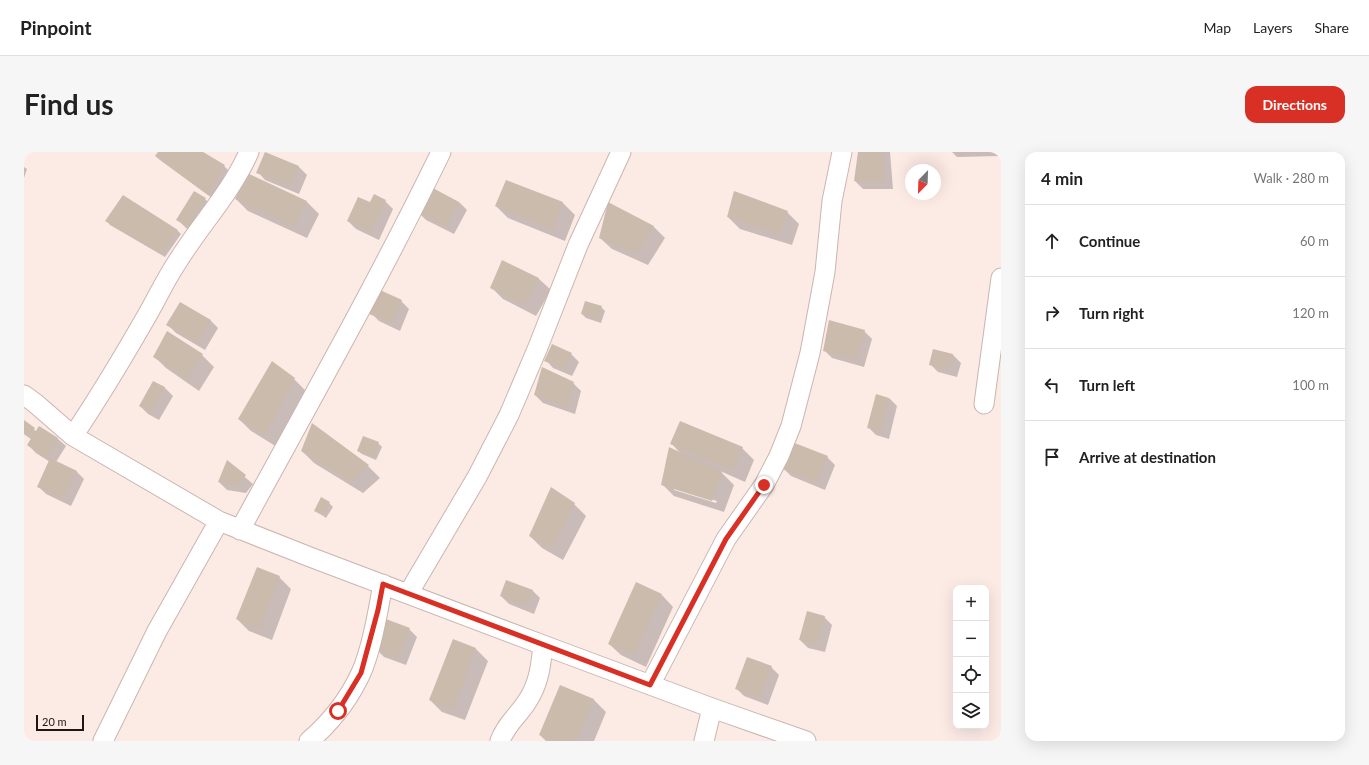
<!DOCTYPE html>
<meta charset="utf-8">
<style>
:root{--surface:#fff;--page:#f6f6f6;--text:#222;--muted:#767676;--line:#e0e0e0;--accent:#d93025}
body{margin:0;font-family:Lato,sans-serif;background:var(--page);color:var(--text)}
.controls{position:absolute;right:12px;bottom:12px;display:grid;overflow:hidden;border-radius:8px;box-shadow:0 4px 16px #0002}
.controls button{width:36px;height:36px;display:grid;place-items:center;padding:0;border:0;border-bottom:1px solid var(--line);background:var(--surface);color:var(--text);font:20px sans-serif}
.compass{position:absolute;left:881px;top:12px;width:36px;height:36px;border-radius:50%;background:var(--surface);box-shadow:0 4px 16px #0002;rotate:203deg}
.scale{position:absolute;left:12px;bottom:10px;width:48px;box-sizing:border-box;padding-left:4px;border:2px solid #1e1614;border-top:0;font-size:11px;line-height:14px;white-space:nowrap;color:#1e1614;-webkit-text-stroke:3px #fceae5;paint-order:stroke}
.stop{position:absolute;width:12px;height:12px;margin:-9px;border:3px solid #d93025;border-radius:50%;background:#fff}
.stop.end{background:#d93025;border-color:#fff;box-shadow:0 1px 4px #0008}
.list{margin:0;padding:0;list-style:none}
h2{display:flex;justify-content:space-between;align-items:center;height:52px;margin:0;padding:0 16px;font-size:17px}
h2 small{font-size:13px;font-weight:400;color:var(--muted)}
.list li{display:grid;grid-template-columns:26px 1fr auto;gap:12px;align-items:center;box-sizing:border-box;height:72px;padding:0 16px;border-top:1px solid var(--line)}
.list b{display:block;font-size:15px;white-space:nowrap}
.list em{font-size:13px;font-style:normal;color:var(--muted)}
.icon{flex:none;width:22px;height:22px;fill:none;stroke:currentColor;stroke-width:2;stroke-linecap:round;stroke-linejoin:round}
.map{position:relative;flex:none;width:977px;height:589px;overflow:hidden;border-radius:12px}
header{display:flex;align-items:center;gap:24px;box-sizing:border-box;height:56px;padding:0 20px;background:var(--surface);border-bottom:1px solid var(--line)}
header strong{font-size:19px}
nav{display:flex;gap:22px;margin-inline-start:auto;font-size:14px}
.intro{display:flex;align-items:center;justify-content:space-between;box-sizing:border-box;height:96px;padding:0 24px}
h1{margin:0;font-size:28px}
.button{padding:10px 18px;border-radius:12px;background:var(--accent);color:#fff;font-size:14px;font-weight:700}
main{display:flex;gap:24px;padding:0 24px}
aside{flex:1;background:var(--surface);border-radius:12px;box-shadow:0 4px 16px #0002}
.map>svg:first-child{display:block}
</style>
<header>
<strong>Pinpoint</strong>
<nav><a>Map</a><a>Layers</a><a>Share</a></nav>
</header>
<div class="intro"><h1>Find us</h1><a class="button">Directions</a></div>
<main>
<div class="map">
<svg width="977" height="589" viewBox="0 0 977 589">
<rect width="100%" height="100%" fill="#fceae5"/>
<path fill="#0003" fill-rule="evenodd" d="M135,0h42l23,14 4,4 -16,28 -52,-38 -4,-4z
M835,0h31l3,37h-30l-8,-8z
M928,0h47l1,4 -43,1z
M241,1l34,14 8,8 -8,19 -34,-14 -7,-8z
M0,15l3,2 -3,9z
M224,22l59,28 12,12 -12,24 -59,-27 -12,-12z
M483,29l56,22 12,12 -10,26 -57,-23 -12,-12z
M181,47l8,8 -17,27 -10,-6 -8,-8z
M361,49l8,8 -14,31 -23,-11 -8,-8 22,-18z
M435,50l8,8 -13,24 -28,-14 -8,-8z
M763,60l12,12 -7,21 -52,-16 -12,-12z
M83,69l71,10 3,3 -16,23 -55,-32z
M629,74l12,12 -17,27 -36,-16 -12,-11z
M478,110l37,17 12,11 -15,26 -33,-17 -12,-12z
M377,149l8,8 -9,22 -21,-10 -8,-8z
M577,155l4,4 -4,12 -15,-5 -4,-4z
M186,168l8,8 -13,22 -29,-17 -8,-8z
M840,179l8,8 -8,28 -32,-9 -8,-8z
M910,198l19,5 8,8 -4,14 -19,-5 -8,-8z
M547,202l8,8 -7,14 -19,-8 -7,-8z
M178,203l12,12 -15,24 -33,-23 -12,-12z
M270,227l12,12 -29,56 -26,-16 -12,-12z
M130,230l11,6 8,8 -14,24 -11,-6 -8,-8z
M549,231l8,8 -6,23 -32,-11 -8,-8z
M865,246l8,8 -8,33 -13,-4 -8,-8z
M0,269l13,11 3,-5 18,12 8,7 -10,16 20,9 8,8 -13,27 -25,-12 -8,-8 12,-24 -14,-9 -8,-8 4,-5 -8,-6z
M288,273l56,41 12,12 -17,15 -49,-30 -12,-12z
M354,291l4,4 -6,13 -14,-6 -4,-3z
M648,292l70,4 12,12 -9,22 -25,-11 14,14 -10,27 -50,-16 -12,-12 19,-30zM650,336l43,13 -1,2 -42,-13z
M803,305l8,8 -10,25 -34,-14 -8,-8z
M203,310l26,22 -7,9 -19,-3 -8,-8z
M528,337l22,15 12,12 -23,44 -21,-12 -12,-12z
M305,351l4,4 -7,11 -11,-8z
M255,425l12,12 -19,51 -23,-9 -12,-12z
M508,438l8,8 -6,16 -25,-10 -8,-8z
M638,443l11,12 -27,60 -25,-12 -12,-11z
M800,465l8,8 -7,27 -17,-4 -8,-8z
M385,477l8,8 -11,28 -22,-8 -8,-8z
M429,488l23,9 12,12 -23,59 -23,-8 -12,-12z
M747,515l8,8 -11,30 -24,-9 -8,-8z
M536,534l34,14 12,12 -12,29h-48l-6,-6z"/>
<path fill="#cbbbad" d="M134,0h45l22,13 -17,30 -53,-39z
M241,0l34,14 -8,20 -35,-13z
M834,0h25l2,30 -31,-1z
M223,21l60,28 -12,26 -60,-28z
M482,28l57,22 -10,28 -58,-24z
M407,35l28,15 -13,25 -29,-15z
M170,39l12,7 -18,29 -12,-7z
M710,39l54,20 -8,23 -53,-17z
M350,42l12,6 -15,32 -24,-11 11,-24 12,5z
M99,43l55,35 -17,24 -56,-33z
M584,50l46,24 -18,28 -37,-16z
M478,108l37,18 -15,27 -34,-17z
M356,138l22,10 -10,23 -23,-9z
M561,149l17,5 -4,13 -17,-5z
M156,150l31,18 -14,23 -31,-18z
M805,168l36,10 -8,30 -34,-9z
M143,179l36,23 -16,25 -34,-22z
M528,192l20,9 -8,16 -20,-8z
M909,197l20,5 -4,16 -20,-5z
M248,209l23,17 -30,58 -27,-17z
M518,215l32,15 -7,25 -33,-12z
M129,229l12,6 -14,26 -12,-7z
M852,242l13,4 -8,33 -14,-3z
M0,268l11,8 -6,8 -5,-3z
M656,269l63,26 -10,23 -63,-26z
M288,271l57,42 -18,17 -50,-31z
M15,274l19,12 -12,20 -19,-13z
M339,284l16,6 -6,15 -16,-6z
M768,290l36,14 -11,26 -35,-13z
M645,295l53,25 -10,29 -51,-16z
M26,306l27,13 -14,28 -26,-12z
M203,308l19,15 -8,11 -20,-4z
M527,335l24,16 -24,46 -22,-13z
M297,345l9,5 -8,13 -8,-4z
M233,415l23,9 -20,53 -24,-10z
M482,428l27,10 -7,16 -26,-10z
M612,430l26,12 -28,61 -26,-11z
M783,459l18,5 -8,29 -18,-5z
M362,467l24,9 -12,30 -23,-9z
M429,487l23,9 -23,61 -24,-9z
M723,505l25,9 -12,32 -25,-9z
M536,533l34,14 -17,42h-24l-14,-6z"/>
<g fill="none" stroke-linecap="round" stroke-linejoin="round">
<defs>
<path id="minor" d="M0,243l11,8 38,33 146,85 91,36 233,88 169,63 94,33
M960,252l17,-126
M49,284c27,-40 52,-82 76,-124 9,-16 17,-33 27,-48 23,-38 55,-71 73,-112
M216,378c68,-125 139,-250 201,-378
M384,442l69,-117 32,-62 29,-68 40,-102 43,-93
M626,533l76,-146 38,-54 15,-29 12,-30 19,-73 15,-81 7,-71 10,-49
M79,589l54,-110 62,-110
M285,589c21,-18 40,-42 52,-68 11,-25 17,-62 22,-89
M476,589c6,-17 19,-26 28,-41 11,-17 13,-35 15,-55
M680,589l8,-33"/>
</defs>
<use href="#minor" stroke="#cbb5af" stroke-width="21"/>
<use href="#minor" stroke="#fff" stroke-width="19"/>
</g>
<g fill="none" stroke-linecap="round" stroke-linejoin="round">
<path stroke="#d93025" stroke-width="5" d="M314,559l23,-38 17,-63 5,-26 267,101 76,-146 38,-54"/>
</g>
</svg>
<div class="controls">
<button>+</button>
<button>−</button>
<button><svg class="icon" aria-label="locate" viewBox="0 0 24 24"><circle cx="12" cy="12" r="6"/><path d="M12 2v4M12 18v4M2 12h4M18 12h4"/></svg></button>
<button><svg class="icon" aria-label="layers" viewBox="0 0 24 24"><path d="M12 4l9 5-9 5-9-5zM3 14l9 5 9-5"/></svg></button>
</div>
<svg class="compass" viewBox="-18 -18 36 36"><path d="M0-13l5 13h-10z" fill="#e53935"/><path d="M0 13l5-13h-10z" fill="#767676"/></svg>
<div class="scale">20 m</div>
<div class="stop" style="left:314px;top:559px"></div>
<div class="stop end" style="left:740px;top:333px"></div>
</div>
<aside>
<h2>4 min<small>Walk · 280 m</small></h2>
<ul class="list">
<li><svg class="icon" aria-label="ahead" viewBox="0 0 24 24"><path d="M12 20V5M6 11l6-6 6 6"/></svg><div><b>Continue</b></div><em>60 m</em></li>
<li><svg class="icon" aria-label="right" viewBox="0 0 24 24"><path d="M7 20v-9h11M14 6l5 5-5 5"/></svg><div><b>Turn right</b></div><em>120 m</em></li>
<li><svg class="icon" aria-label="left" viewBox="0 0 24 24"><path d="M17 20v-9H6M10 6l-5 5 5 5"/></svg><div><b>Turn left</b></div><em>100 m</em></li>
<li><svg class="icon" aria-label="arrive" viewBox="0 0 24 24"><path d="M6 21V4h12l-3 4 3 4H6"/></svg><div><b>Arrive at destination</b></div></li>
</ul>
</aside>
</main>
